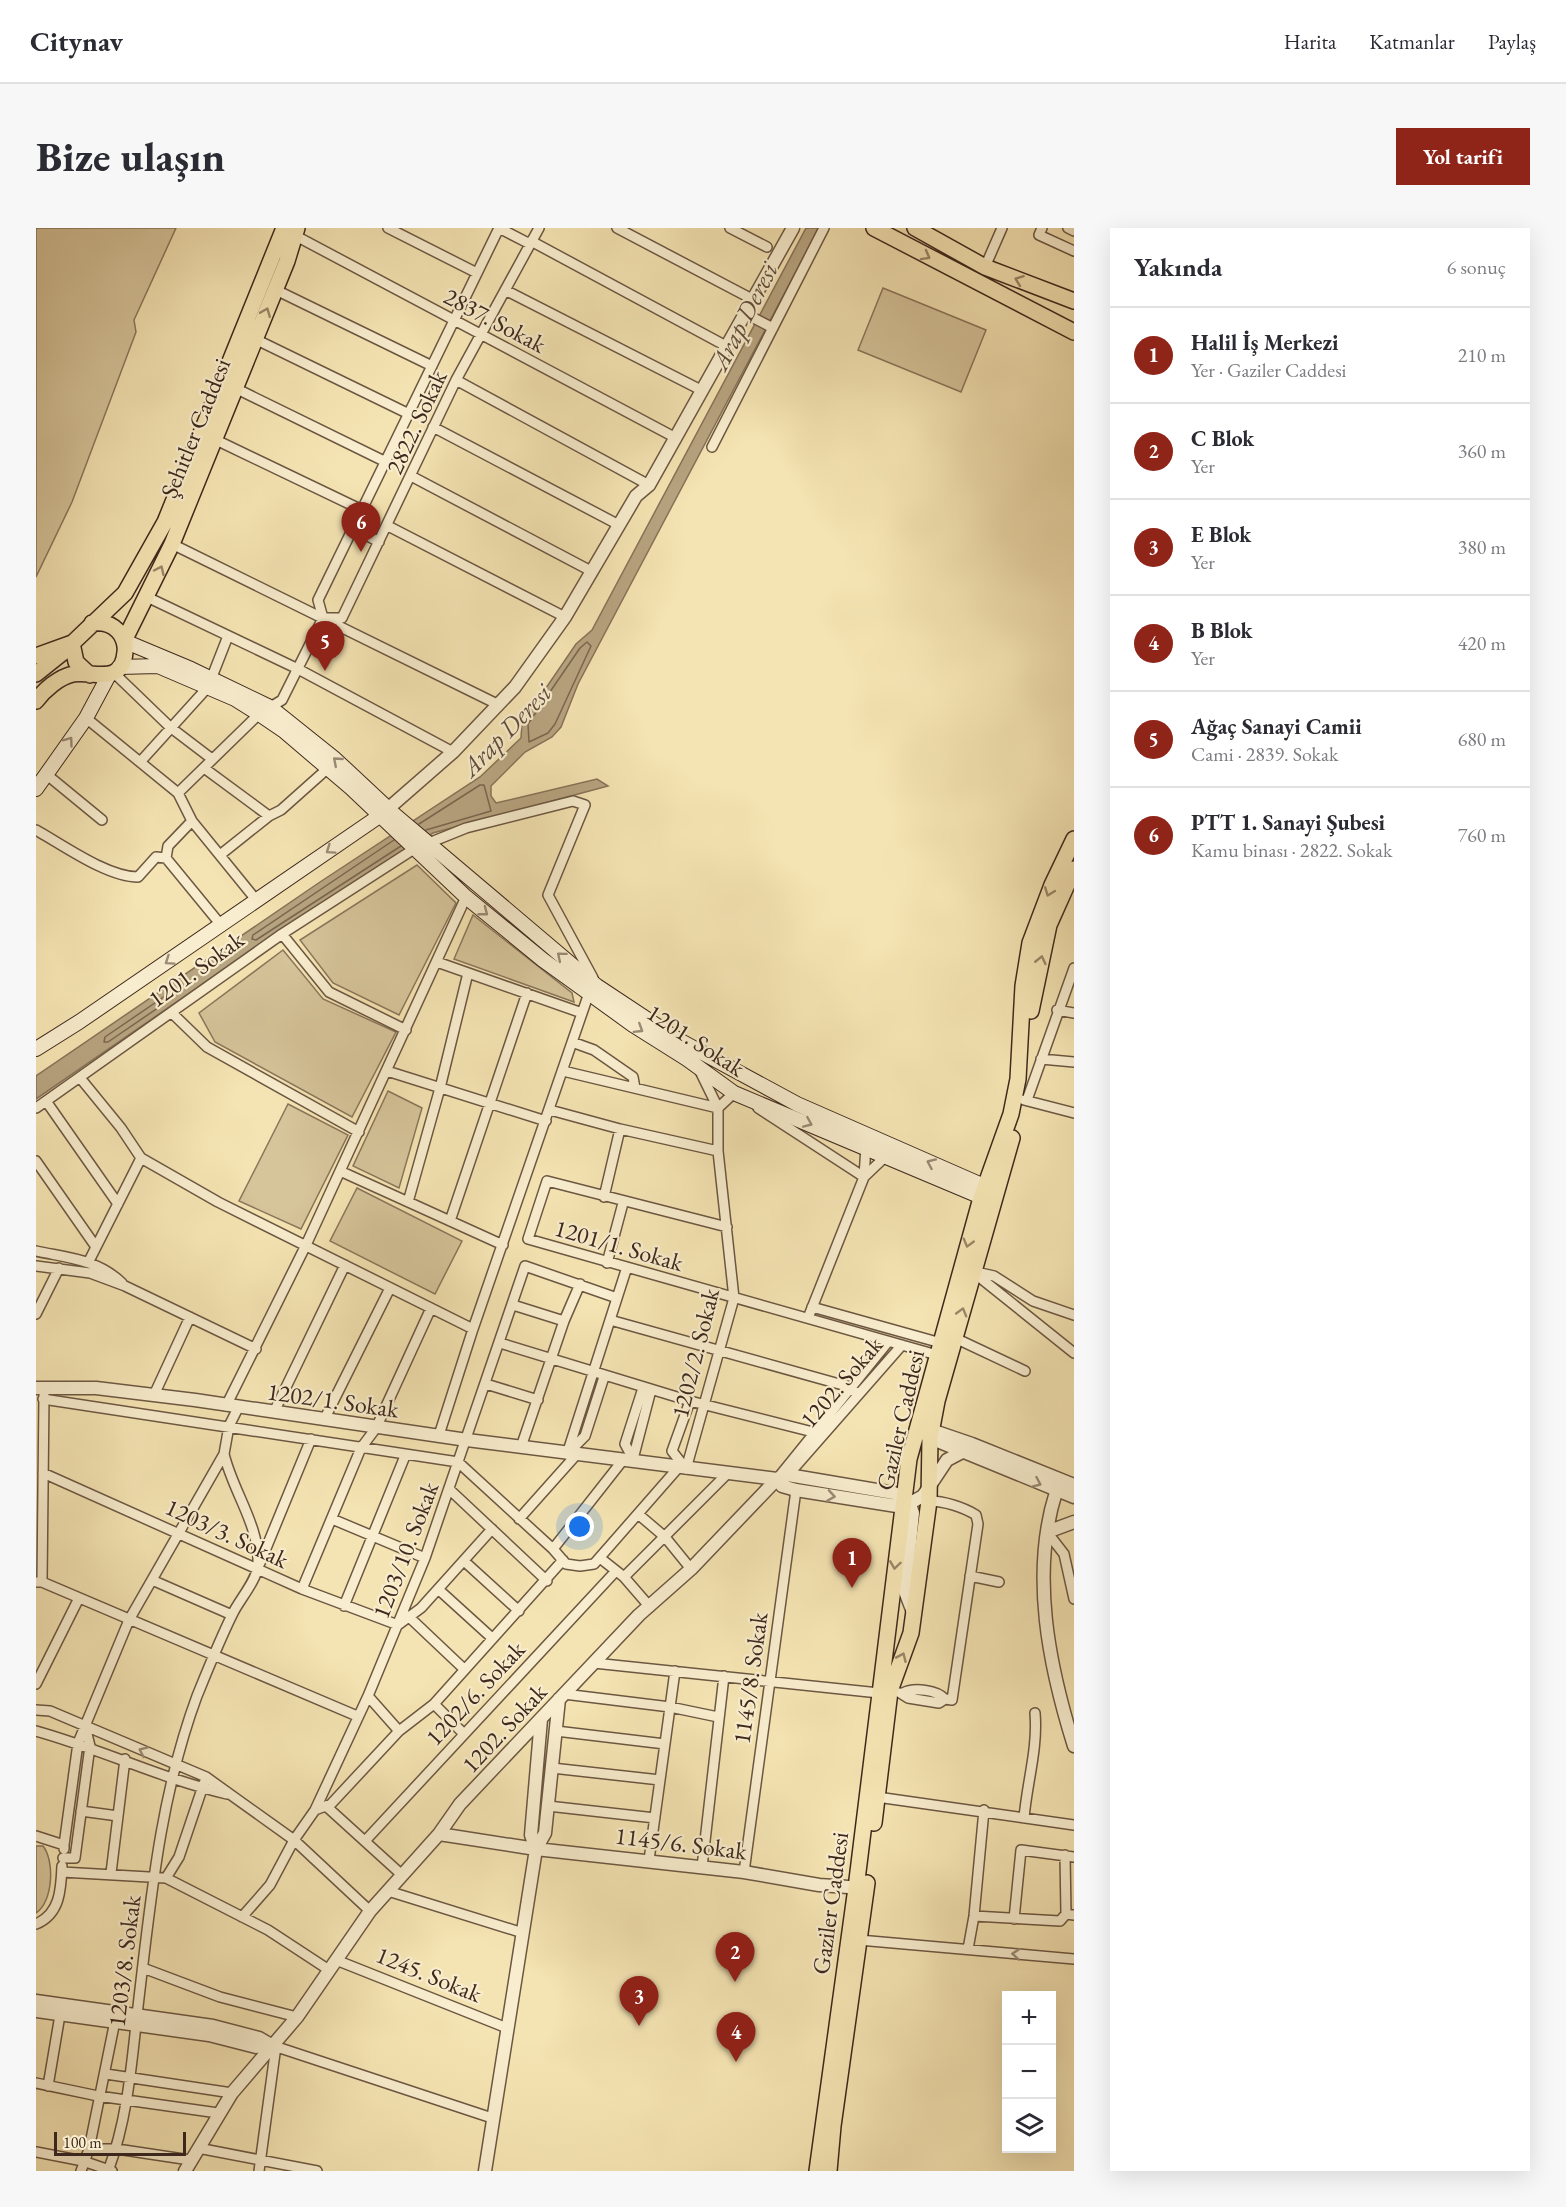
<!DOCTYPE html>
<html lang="tr">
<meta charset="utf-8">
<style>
:root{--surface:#fff;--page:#f7f7f7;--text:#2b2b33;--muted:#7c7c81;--line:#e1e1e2;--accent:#8f2418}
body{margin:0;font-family:"EB Garamond",serif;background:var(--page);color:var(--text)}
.controls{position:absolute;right:18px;bottom:18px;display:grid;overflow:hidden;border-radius:0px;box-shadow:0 6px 24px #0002}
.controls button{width:54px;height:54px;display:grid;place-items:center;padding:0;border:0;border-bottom:2px solid var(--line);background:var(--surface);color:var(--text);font:30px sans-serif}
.scale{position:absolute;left:18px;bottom:15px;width:132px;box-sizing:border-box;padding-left:6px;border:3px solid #3e281d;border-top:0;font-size:16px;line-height:21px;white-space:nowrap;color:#3e281d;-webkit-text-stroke:4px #f8edce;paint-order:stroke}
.you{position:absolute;left:544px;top:1299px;width:21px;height:21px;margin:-15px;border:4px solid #fff;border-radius:50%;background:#1a73e8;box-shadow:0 0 0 9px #1a73e833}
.badge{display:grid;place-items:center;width:39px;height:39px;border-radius:50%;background:var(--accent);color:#fff;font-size:20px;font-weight:700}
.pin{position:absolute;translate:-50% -50px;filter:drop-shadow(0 2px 3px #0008)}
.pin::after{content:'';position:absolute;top:32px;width:21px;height:18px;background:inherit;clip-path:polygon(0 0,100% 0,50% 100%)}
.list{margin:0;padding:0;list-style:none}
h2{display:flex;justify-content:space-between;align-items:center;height:78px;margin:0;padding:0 24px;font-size:26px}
h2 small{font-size:20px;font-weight:400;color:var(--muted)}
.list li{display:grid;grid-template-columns:39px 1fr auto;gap:18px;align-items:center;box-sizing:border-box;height:96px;padding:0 24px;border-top:2px solid var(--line)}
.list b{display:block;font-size:22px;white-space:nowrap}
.list p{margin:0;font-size:20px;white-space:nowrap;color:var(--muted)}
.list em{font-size:20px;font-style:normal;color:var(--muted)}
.icon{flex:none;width:33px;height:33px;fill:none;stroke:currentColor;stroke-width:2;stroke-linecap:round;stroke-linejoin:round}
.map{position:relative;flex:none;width:1038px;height:1943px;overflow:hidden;border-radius:0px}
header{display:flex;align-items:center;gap:36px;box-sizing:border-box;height:84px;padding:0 30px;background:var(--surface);border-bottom:2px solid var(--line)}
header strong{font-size:28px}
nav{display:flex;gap:33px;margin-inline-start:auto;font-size:21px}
.intro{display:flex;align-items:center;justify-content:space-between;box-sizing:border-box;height:144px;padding:0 36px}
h1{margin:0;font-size:42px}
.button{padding:15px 27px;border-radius:0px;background:var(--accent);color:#fff;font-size:21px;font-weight:700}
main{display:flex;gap:36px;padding:0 36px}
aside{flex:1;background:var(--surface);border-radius:0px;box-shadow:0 6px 24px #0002}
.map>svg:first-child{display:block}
</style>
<header>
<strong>Citynav</strong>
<nav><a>Harita</a><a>Katmanlar</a><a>Paylaş</a></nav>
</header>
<div class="intro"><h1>Bize ulaşın</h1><a class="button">Yol tarifi</a></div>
<main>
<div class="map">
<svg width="1038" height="1943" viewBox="0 0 1038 1943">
<rect width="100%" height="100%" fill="#f5e4b3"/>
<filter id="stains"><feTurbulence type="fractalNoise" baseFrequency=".00333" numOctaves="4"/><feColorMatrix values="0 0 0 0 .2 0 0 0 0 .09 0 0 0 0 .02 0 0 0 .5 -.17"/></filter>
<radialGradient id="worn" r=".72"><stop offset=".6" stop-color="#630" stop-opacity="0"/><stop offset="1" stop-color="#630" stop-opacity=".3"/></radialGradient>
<path fill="#d6c49a" stroke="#8a765c" stroke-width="1.5" d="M0,0h140l-42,92 2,12 -64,170 -36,75z
M847,60l103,42 -25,62 -103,-42z
M381,637l39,38 -57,112 -66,-32 -33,-43z
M437,687l99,78 2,9 -120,-43z
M247,722l40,49 73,33 -44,85 -137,-75 -16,-29z
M352,863l34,17 -23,80 -46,-22z
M252,876l60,31 -47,94 -62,-28z
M321,960l105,53 -27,53 -105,-53z
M0,1618h7c12,15 10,56 -7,67z"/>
<path fill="#b7a480" stroke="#877258" stroke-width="1.5" d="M770,0h13l-241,456 -17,43 -9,10 -27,15 -34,34v10l5,7 101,-24 11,7 -175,47 -197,128 -200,138v-23l284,-194 160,-105 41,-39 1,-15 54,-79 16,-14z"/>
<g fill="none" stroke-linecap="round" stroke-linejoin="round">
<path stroke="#7a664e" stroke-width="1.5" d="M551,414l4,4 -36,78 -7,9 -19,9 -1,-18 52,-76z
M383,596l61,-39h4l7,26 -65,19
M358,612l-141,95 -1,4 4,1 145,-94
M132,766h4l-1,5 -63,43h-4l1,-5z"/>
<defs>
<path id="minor" d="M352,0l89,45
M463,0l31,16
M581,0l135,71
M694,0l37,19
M1006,0l-3,7 35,16
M1032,0l6,3
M261,3l-1,5 380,202
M495,13l195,105
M949,39l17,-39
M240,62l156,76
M469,62l196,100
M708,85l29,15
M219,111l154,75
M420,152l193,105
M199,160l151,74
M397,199l186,98
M178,211l148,71
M676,219l112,-219
M375,248l180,95
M352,298l177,91
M317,300l26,14
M136,316l327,161
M111,369l151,72 155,83
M287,390h19l114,-238 83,-152
M77,444l57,55 42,32
M50,490l92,75 14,28 65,80
M105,533l67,-74 20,-51
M168,540l65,48
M10,546l56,46
M142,565l81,-79 23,-14 41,-82 -5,-18 181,-372
M0,602c27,15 71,47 102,47l18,-20 10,1 2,-12 24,-25
M184,627l49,-39 12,-6 46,-41
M130,630l55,67
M246,706l47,58 77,38
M401,734l145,51
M1021,782l17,3
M137,786l34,33 152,85
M536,814l22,8 39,27 2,11
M1005,831l33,3
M351,843l159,50
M527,843l155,37
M45,851l40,49 20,30 -52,103
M988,872l50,13
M991,872l47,-132
M10,873l72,103
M0,880l246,-174 132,-85 52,-21 107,-27 12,4 -37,90 45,83
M682,880l16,-15 4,3
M722,880l106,69
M514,882l70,19
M105,930l77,44 255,127 -34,106
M0,933l60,86
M304,943l163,74
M828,949l21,-20
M568,969l16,-68 98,22
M372,974l32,-114 28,-115
M414,993l77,-228
M691,999l-180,-46 -19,58 409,116
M0,1023c32,7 61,8 86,32
M571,1035l16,-60
M0,1038l54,7 35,13 131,63
M937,1044l101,81
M940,1044l18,4 39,25 41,14
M477,1077l51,16
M776,1079l129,36
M0,1086l23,-46
M772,1090l56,-141 2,-31
M574,1092l240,67 8,7
M437,1101l116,-336
M919,1110l70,33
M464,1115l190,58 123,31
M450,1156l52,16
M607,1160l-18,56 8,15 18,-69
M118,1167l36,-78
M7,1171l415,63 95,87 13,15 14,2 14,-2 84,-96
M654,1173l-18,50 14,18 48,-171 -16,-147v-43l-19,-39
M190,1178l80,-161 160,-348
M238,1184l71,-147
M288,1192l66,-132
M485,1219l43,-126 16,-37
M533,1224l16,-16 19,-59
M531,1226l60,-187
M7,1245l259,116 96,36 23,-17 71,-79
M752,1247l114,-130
M741,1251l111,-137
M413,1261l98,92
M602,1286l27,23 26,32
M296,1291l93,39
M483,1291l58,-65
M1011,1304l17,22 10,45
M517,1321l70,-89
M564,1330l24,19 26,30
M428,1333l55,50
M224,1335l51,-124
M934,1348l29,6
M588,1349l104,-104
M116,1352l80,35
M0,1354h6l315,134
M6,1354l2,-187
M266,1361l59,-141 15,-20 55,-120
M402,1361l54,49
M308,1378l61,-150
M372,1388l56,53
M558,1435l285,30
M0,1456l43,-86
M864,1465l8,5 31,5 6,-4
M867,1465c11,-6 34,-3 42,6l7,1 26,-176 -2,-9c-13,-8 -32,-14 -47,-14
M528,1466l106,13 48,10
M332,1468l31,35
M398,1476l30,30
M0,1482l14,1 156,66 88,63 76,71
M0,1503c65,18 126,48 191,63
M520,1503l109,13
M516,1540l108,12
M841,1569l197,28
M290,1578l76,69
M512,1578l107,12
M279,1582l16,-6 68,-73 35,-27 129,-144
M45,1583l37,5
M988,1590c3,-36 14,-69 11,-105
M0,1608l28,9v4
M329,1613l250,-269
M28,1617l14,-102 7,-17 44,-106 95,-166 5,-28 9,-18
M1029,1627l1,59
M27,1630h12l15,-112 -5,-20
M613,1632l26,-189
M666,1639l22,-191
M26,1644l104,6 102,52 61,40
M708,1644l52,-382
M75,1645l14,-114
M130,1650l13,-21 25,-74
M352,1663l135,42
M938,1688l86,5 6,-7 8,1
M206,1689l28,-32 24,-45 21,-30 53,-114 57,-138 100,-292 92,32
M978,1691l7,-69 53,7
M0,1696c24,-10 25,-34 26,-58
M823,1712l215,19
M932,1721l6,-33 10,-106
M300,1732l171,68
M107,1740l77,29 77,20
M235,1817l221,73
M70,1846l126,19
M0,1855l62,13 120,17
M12,1858l12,-71
M162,1920l119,23
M53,1921h28l73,11
M0,1924l47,9 29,10
M45,1943l8,-22 27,-133
M72,1943c21,-55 24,-115 31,-173 12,-102 22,-205 58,-302 11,-27 23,-57 36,-83 7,-14 24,-33 25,-48 2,-39 -25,-73 -34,-111
M223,1943l17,-125"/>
<path id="tertiary" d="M346,586l71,-62 62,-65 50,-70 71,-121 13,-11 144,-257
M0,1160h60l99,12 272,40 310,39 11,-4 106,18 14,7 5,13 -7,70v11l7,18
M888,1202h7l41,14 102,41
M888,1205l6,5 144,59
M741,1251l5,7 14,4 107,17 20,-11 24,-36 17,-9
M1020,1264c-26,82 -7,174 18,254
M1011,1304l27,-10
M403,1606l97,15 208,23 75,13 44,3
M500,1621l-5,-14 10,-116
M0,1773l177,25 46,12 12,7
M0,1783l173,24 47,12 13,-3
M149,1943l47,-78 65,-76 73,-106 69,-77 21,-30 179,-189 52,-46 86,-90
M449,1943l51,-322 9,-16 14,-134"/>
<path id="secondary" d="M88,413l67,28 79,38 65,52 60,56 202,171 80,53 120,65 187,82 11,2
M83,439l39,-1 77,33 24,15 25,17 67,57 115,109 77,63 90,65 54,34 47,34 257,108
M0,561l50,-71 23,-43
M0,821l43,-27 299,-205"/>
<path id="primary" d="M838,0l200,104
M879,0l70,39 89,34
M88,413l48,-97 115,-283 10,-33
M0,428l36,-13 4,19 14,13
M0,446l25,-20 64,-61 40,-71 119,-294
M0,473c8,-11 23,-24 37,-27 19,-4 49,13 52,-22 1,-7 -2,-16 -7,-21 -7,-8 -16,-9 -26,-8
M995,783l18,-86 25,-56
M838,1595l16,-132 21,-58 18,-132 1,-63 7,-37 75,-263
M781,1943l39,-283 53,-429 72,-261 30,-84 7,-35 5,-93 7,-43 22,-58 22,-46
M793,1943l4,-45 34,-243"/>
</defs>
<use href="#minor" stroke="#6c5742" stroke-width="12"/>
<use href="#tertiary" stroke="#6c5742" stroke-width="15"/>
<use href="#secondary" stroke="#3e281d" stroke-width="16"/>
<use href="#primary" stroke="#3e281d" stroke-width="18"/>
<use href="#minor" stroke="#f8edce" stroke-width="9"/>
<use href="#tertiary" stroke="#f8edce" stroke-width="12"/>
<use href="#secondary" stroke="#f8edce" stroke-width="14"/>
<use href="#primary" stroke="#f5e4b3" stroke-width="15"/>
</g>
<defs><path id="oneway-chevron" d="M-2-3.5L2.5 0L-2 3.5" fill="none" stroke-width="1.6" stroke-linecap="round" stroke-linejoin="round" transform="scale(1.5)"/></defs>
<g stroke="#9a8668">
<use href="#oneway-chevron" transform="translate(890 28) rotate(29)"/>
<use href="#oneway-chevron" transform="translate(983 52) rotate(-159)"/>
<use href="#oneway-chevron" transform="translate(230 84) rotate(-68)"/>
<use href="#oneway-chevron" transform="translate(124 342) rotate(-65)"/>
<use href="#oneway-chevron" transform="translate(1013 664) rotate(111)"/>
<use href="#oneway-chevron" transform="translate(1005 732) rotate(-77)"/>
<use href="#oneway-chevron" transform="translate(932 1015) rotate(106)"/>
<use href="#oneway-chevron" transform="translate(926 1084) rotate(-74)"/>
<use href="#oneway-chevron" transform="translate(859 1337) rotate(98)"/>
<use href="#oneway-chevron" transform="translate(866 1429) rotate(-66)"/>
</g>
<g stroke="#9b8a76">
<use href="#oneway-chevron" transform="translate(33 513) rotate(-54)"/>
<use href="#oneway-chevron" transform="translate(301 533) rotate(-139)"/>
<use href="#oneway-chevron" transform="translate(294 622) rotate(145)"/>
<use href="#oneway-chevron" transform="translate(448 684) rotate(38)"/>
<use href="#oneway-chevron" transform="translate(525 728) rotate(-140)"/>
<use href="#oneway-chevron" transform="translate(133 733) rotate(146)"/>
<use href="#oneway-chevron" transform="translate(603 801) rotate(32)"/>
<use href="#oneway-chevron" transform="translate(772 895) rotate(23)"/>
<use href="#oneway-chevron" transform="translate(895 935) rotate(-156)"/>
<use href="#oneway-chevron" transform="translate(1001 1255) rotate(24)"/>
<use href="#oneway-chevron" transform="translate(795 1268) rotate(9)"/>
<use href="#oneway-chevron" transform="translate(107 1523) rotate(-156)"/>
<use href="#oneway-chevron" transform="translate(980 1726) rotate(-175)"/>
</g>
<g text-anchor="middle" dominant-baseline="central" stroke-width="4.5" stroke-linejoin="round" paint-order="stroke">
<g font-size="24" fill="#3e281d" stroke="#f8edce">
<text transform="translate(459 92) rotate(28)">2837. Sokak</text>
<text transform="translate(380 194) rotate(-65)">2822. Sokak</text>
<text transform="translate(159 200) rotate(-68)">Şehitler Caddesi</text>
<text transform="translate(160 741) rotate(-36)">1201. Sokak</text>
<text transform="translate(660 812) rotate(33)">1201. Sokak</text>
<text transform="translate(583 1017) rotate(16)">1201/1. Sokak</text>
<text transform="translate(659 1125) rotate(-76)">1202/2. Sokak</text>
<text transform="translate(805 1154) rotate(-49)">1202. Sokak</text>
<text transform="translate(297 1172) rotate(8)">1202/1. Sokak</text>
<text transform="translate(864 1192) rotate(-77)">Gaziler Caddesi</text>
<text transform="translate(191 1305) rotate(25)">1203/3. Sokak</text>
<text transform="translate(369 1322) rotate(-69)">1203/10. Sokak</text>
<text transform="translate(714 1450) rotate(-82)">1145/8. Sokak</text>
<text transform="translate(439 1465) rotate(-47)">1202/6. Sokak</text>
<text transform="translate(468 1500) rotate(-47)">1202. Sokak</text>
<text transform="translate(645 1615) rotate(7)">1145/6. Sokak</text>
<text transform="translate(794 1675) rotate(-82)">Gaziler Caddesi</text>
<text transform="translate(88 1733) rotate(-83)">1203/8. Sokak</text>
<text transform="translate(393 1746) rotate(22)">1245. Sokak</text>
</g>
<g font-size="26" font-style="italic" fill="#624d3b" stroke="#f8edce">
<text transform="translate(708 88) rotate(-63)">Arap Deresi</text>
<text transform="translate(470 502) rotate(-46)">Arap Deresi</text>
</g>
</g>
<rect width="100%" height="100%" filter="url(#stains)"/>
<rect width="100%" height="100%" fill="url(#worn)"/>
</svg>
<div class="controls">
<button>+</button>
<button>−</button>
<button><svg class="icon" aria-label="layers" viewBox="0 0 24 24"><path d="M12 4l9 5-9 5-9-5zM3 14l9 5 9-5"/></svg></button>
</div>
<div class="scale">100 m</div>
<div class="you"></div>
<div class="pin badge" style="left:816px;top:1360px">1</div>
<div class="pin badge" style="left:699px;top:1754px">2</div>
<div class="pin badge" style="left:603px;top:1798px">3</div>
<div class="pin badge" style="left:700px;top:1834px">4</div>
<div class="pin badge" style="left:289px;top:443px">5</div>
<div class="pin badge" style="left:325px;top:324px">6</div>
</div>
<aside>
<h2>Yakında<small>6 sonuç</small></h2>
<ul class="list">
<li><span class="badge">1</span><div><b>Halil İş Merkezi</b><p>Yer · Gaziler Caddesi</p></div><em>210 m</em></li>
<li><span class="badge">2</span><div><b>C Blok</b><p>Yer</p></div><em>360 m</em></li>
<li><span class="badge">3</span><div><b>E Blok</b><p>Yer</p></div><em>380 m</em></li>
<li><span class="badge">4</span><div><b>B Blok</b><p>Yer</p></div><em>420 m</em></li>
<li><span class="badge">5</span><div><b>Ağaç Sanayi Camii</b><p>Cami · 2839. Sokak</p></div><em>680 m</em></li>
<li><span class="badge">6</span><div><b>PTT 1. Sanayi Şubesi</b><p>Kamu binası · 2822. Sokak</p></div><em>760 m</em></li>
</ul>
</aside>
</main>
